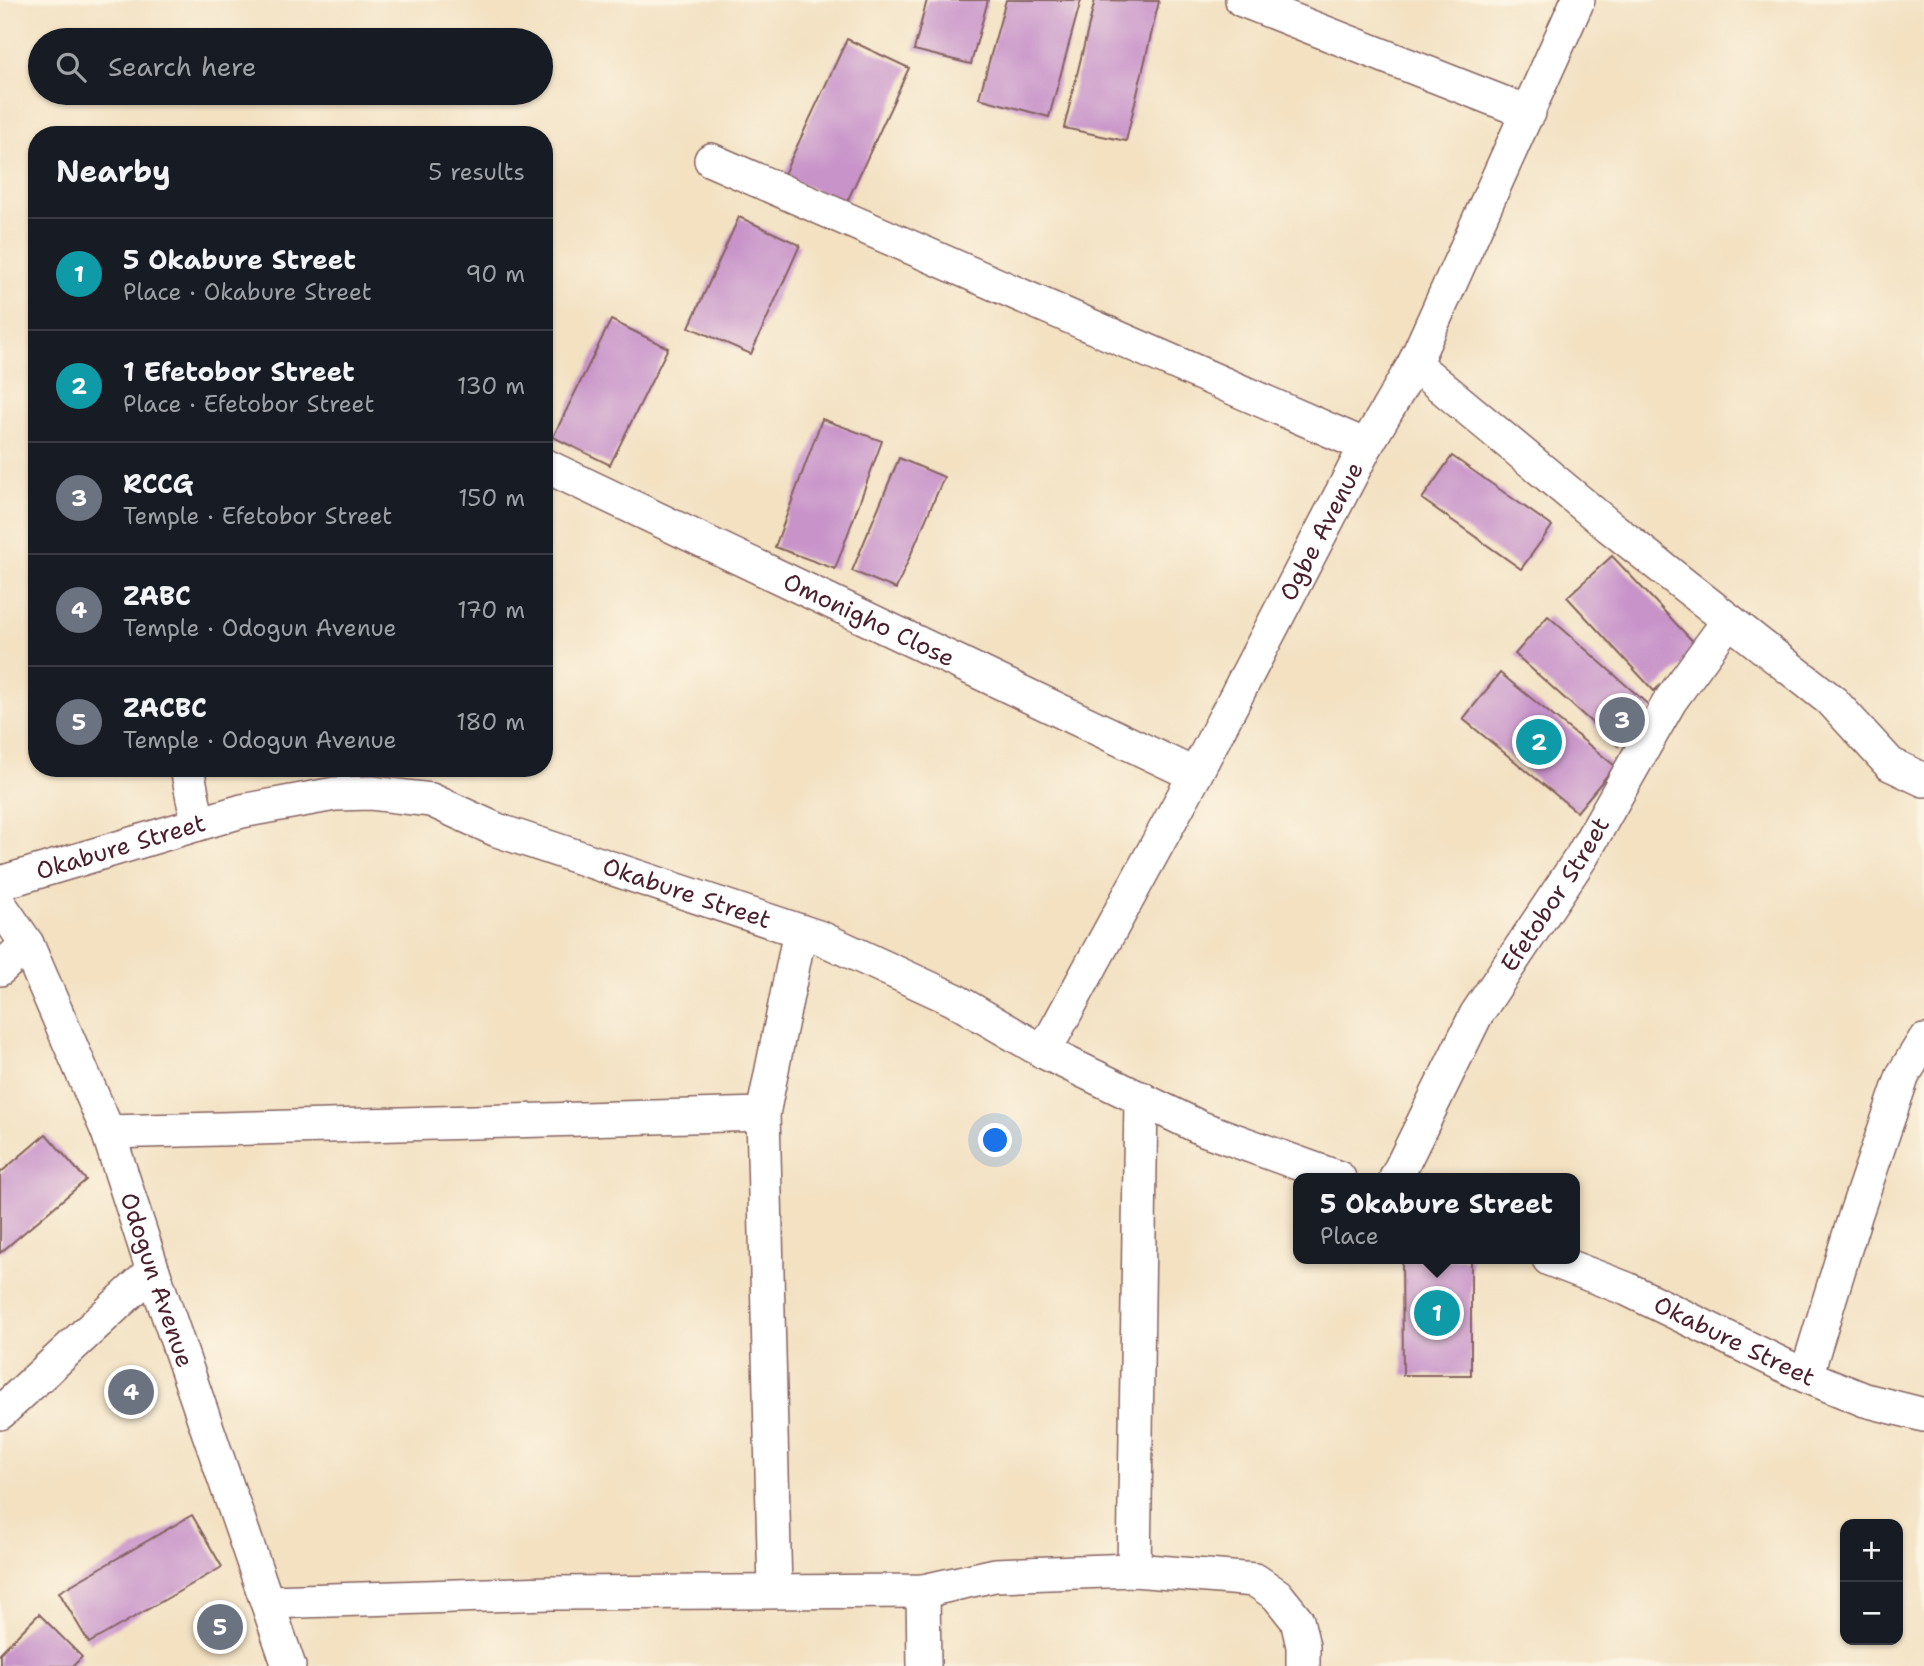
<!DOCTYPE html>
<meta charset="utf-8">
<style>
:root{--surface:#171b24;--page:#20242c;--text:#f1f3f6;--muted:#9ea1a6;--line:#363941;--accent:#b45309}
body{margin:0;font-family:"Shantell Sans",sans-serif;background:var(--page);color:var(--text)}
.controls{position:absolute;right:21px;bottom:21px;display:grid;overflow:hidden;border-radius:14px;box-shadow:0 2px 5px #0004}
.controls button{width:63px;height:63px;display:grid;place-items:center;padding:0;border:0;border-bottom:2px solid var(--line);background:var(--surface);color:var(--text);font:35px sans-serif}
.you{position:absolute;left:996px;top:1141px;width:24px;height:24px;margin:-18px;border:5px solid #fff;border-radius:50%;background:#1a73e8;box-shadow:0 0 0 10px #1a73e833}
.badge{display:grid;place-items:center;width:46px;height:46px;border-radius:50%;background:var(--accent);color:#fff;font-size:23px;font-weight:700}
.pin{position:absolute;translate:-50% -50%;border:4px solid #fff;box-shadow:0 2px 7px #0006}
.popup{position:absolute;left:1293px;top:1173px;width:287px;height:91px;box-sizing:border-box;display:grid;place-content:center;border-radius:14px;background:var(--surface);filter:drop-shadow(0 2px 5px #0005);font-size:23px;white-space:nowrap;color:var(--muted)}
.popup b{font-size:26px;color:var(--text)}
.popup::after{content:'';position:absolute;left:50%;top:100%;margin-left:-14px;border:14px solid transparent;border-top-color:var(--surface)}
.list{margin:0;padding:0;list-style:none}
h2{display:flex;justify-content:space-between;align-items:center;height:91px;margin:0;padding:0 28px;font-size:30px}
h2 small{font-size:23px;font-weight:400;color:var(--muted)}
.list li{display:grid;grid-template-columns:46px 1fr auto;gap:21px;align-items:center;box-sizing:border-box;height:112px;padding:0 28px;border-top:2px solid var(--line)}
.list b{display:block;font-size:26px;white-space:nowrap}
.list p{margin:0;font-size:23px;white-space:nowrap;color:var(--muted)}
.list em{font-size:23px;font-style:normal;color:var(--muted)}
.icon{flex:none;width:38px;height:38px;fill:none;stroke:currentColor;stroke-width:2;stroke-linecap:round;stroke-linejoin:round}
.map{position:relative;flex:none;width:1924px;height:1666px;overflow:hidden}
.search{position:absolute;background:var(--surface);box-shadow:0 2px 5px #0004;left:28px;top:28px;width:525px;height:77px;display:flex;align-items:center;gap:18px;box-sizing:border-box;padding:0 24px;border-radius:38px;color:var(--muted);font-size:26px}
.panel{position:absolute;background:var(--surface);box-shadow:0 2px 5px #0004;left:28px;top:126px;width:525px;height:651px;border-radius:28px}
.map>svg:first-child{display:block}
</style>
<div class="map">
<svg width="1924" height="1666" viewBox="0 0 1924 1666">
<rect width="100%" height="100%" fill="#fcf5e5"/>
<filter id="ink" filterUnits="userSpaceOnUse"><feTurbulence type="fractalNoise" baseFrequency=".0143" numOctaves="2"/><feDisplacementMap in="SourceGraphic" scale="14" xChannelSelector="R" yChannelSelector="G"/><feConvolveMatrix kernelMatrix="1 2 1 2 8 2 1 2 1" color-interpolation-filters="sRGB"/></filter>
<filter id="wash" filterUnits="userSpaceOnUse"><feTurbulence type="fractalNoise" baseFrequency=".00686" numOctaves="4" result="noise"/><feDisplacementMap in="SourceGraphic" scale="28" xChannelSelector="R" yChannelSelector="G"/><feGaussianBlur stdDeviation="1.57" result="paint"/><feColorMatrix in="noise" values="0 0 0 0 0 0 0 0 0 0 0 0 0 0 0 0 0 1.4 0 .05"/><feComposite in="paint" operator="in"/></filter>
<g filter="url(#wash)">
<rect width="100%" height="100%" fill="#f3e1c2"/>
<g id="blocks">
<path fill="#c793c9" d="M927,0h61l-17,64 -57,-14z
M1006,0h75l-32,117 -70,-19z
M1095,0l64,1 -33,140 -62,-13z
M847,39l62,29 -63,136 -63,-28z
M739,217l61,28 -49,109 -62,-27z
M611,320l57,28 -58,117 -57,-28z
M822,419l60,22 -47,128 -60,-22z
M1452,456l100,70 -31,43 -99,-70z
M899,458l45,19 -48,112 -44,-18z
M1612,556l88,93 -46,42 -87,-94z
M1548,616l104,92 -34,38 -103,-92z
M1500,673l115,93 -38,46 -114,-93z
M46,1134l40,46 -86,73v-80z
M1402,1259h69v116h-68z
M192,1515l30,52 -133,76 -30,-51z
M39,1614l43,43 -9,9h-73v-13z"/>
</g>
</g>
<g filter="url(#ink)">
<use href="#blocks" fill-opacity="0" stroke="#856360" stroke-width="2"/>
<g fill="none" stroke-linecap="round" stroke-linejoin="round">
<defs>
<g id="street">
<path d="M1242,0l287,113"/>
<path d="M711,160l655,286"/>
<path d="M1414,364l195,162 224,176 57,62 34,16"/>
<path id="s1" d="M544,465l651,310"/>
<path d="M187,768l11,56"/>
<path id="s2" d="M0,883l242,-72 93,-17 36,-1 60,7 66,30 324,108 132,61 91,53 157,76 138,50"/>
<path id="s3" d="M0,905l27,39 81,188 45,139 136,395"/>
<path d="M0,969l27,-25"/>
<path id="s4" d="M1044,1052l151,-277 171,-329 48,-82 164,-364"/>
<path d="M108,1132l655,-18"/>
<path id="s5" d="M1396,1178l80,-163 106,-159 88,-155 59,-81"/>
<path id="s6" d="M1549,1259l78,30 179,87 59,24 59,15"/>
<path d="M1806,1376l50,-163 47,-138 21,-34"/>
<path d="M0,1413l153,-142"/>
<path d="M1134,1570l7,-472"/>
<path d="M775,1591l-12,-477 37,-183"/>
<path d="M923,1591l1,75"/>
<path d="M269,1602l281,-9 373,-2 72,-16 139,-5 121,10 22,15 20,25 6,26v20"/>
</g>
</defs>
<use href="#street" stroke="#856360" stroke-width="36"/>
<use href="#street" stroke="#fff" stroke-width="33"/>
</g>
</g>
<g text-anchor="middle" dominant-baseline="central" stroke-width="5" stroke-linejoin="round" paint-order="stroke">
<g font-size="24" fill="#4a1f2b" stroke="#fcf5e5">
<text stroke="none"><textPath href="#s4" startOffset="590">Ogbe Avenue</textPath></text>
<text stroke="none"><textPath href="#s1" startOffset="360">Omonigho Close</textPath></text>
<text stroke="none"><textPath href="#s2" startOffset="126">Okabure Street</textPath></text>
<text stroke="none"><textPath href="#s2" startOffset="716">Okabure Street</textPath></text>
<text stroke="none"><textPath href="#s5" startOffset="326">Efetobor Street</textPath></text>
<text stroke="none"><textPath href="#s3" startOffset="408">Odogun Avenue</textPath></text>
<text stroke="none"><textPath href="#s6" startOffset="203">Okabure Street</textPath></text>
</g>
</g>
</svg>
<div class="controls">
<button>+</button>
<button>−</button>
</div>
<div class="you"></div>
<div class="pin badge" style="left:1437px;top:1313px;background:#0f9aa8">1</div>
<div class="popup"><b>5 Okabure Street</b>Place</div>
<div class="pin badge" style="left:1539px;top:742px;background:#0f9aa8">2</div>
<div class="pin badge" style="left:1622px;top:720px;background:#6b7280">3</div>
<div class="pin badge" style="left:131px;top:1392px;background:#6b7280">4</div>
<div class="pin badge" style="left:220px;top:1627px;background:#6b7280">5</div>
<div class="search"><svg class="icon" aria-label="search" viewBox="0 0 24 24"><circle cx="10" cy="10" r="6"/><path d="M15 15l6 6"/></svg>Search here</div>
<section class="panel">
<h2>Nearby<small>5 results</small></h2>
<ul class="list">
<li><span class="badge" style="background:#0f9aa8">1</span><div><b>5 Okabure Street</b><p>Place · Okabure Street</p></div><em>90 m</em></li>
<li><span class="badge" style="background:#0f9aa8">2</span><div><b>1 Efetobor Street</b><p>Place · Efetobor Street</p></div><em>130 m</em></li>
<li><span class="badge" style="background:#6b7280">3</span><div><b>RCCG</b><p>Temple · Efetobor Street</p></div><em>150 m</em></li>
<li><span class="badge" style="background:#6b7280">4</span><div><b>ZABC</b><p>Temple · Odogun Avenue</p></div><em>170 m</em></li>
<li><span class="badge" style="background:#6b7280">5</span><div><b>ZACBC</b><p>Temple · Odogun Avenue</p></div><em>180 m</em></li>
</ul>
</section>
</div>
